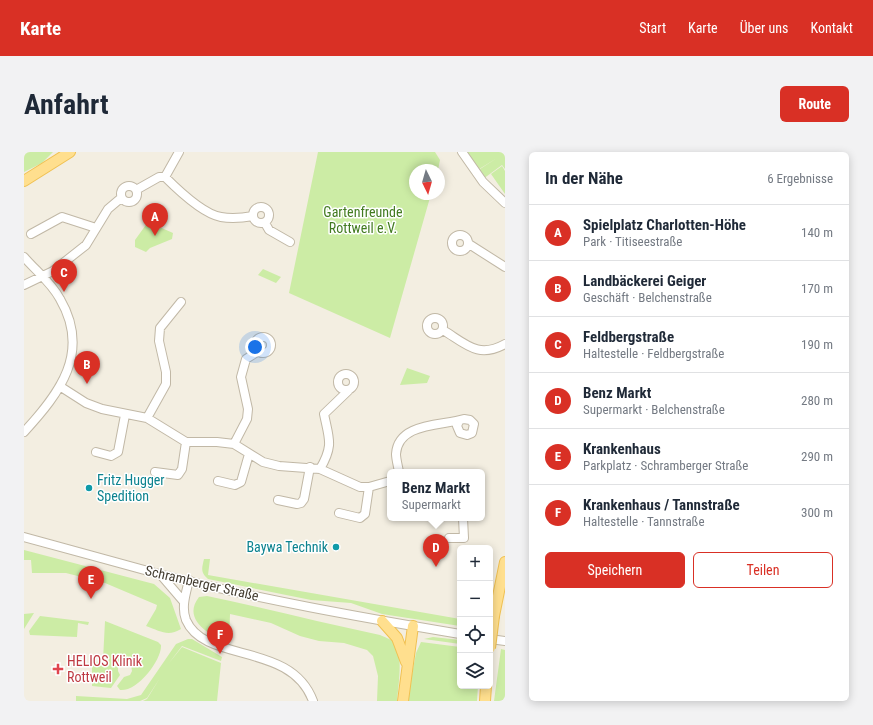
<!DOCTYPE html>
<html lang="de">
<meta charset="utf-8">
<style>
:root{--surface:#fff;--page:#f2f2f3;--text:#1f2937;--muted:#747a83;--line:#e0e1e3;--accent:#d93025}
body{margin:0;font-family:"Roboto Condensed",sans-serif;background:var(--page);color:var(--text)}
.controls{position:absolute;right:12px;bottom:12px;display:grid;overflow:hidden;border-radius:6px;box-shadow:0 2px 10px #0003}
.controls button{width:36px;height:36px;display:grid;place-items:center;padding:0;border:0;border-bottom:1px solid var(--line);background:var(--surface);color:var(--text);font:20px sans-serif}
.compass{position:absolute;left:385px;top:12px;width:36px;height:36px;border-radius:50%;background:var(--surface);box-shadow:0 2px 10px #0003;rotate:175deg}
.you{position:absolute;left:231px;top:195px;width:14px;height:14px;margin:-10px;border:3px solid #fff;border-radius:50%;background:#1a73e8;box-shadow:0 0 0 6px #1a73e833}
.badge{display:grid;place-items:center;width:26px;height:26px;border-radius:50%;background:var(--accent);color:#fff;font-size:13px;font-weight:700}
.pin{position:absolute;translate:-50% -33px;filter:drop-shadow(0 1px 2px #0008)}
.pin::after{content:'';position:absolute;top:21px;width:14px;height:12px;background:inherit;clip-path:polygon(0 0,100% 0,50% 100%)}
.popup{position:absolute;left:363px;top:317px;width:98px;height:52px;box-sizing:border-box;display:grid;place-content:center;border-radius:6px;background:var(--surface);filter:drop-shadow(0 1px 3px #0005);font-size:13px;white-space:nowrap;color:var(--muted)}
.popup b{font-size:15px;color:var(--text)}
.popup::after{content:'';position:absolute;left:50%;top:100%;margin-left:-8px;border:8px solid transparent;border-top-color:var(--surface)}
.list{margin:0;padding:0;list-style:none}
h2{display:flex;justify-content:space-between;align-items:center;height:52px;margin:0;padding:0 16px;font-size:17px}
h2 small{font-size:13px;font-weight:400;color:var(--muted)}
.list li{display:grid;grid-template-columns:26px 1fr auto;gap:12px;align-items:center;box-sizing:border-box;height:56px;padding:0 16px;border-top:1px solid var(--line)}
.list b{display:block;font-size:15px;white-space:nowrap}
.list p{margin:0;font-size:13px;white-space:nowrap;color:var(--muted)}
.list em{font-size:13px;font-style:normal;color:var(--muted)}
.actions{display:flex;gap:8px;padding:12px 16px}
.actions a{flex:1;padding:9px 0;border:1px solid var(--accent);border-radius:6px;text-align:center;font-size:14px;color:var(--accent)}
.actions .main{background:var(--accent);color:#fff}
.icon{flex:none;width:22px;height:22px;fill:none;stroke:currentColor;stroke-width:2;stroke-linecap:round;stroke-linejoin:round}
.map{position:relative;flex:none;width:481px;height:549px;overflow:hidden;border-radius:6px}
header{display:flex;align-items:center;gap:24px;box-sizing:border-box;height:56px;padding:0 20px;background:var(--accent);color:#fff}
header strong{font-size:19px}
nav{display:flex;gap:22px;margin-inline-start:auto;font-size:14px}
.intro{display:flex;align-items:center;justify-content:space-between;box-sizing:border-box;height:96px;padding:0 24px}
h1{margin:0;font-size:28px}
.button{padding:10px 18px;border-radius:6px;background:var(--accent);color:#fff;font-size:14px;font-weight:700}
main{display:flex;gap:24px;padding:0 24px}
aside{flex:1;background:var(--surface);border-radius:6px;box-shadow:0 2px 10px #0003}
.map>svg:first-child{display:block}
</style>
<header>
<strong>Karte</strong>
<nav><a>Start</a><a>Karte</a><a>Über uns</a><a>Kontakt</a></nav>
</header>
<div class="intro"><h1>Anfahrt</h1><a class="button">Route</a></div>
<main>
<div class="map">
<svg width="481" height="549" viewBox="0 0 481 549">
<rect width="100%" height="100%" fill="#f3eee1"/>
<path fill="#cceca5" d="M0,0h29l-11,11 -18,9z
M294,0h117l5,8 -2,10h-23v24h16l-41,144 -101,-45z
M440,0h38l2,2 -1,-2h2v17l-3,-4 -19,14 -6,-8 20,-13 -21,13z
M478,14l3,5v23l-14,-20z
M124,70l25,11 -1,6 -22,9 -4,4 -11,-5v-7z
M239,117l18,8 -5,6 -18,-8z
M383,216l23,8 -3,7 -27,2z
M0,398l130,34 16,14 11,31c-13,8 -21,2 -35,-3l10,-17 1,-4 -52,-22 -39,-10h-34l-1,-13h-7z
M180,407h6l-2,16 252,44v7l-78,-12 -31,-11 -40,-3 -103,-21c-8,-7 -6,-11 -4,-20z
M183,444c58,12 115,27 173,39 4,2 11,4 14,7 10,10 4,46 3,59h-20l1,-25 -5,-20 -6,-6 -23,-7 -25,-2 -19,-5 -29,-13 -41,-9 -1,29c-18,-7 -48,-23 -30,-46z
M10,461l-10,16v-15z
M16,464l49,6 -1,3 -10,-2 -1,14 -47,-2 -1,-4z
M81,469l53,21 3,3c1,15 -24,47 -41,45l-3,-4 7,-9 6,-2 2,-4 -1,-6 -6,-3 -7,4v5l2,4 -9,13 -19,-2v-23l11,-3z
M409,485l27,3v4l-36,-5z
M164,487h4l30,18 -1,4 -39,-15 -13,17 13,-16 39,16 -4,38h-74l4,-2 13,-21 -13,20 -7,3h-64v-5l51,3 14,-4 35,-51z
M397,490l39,5v39h18l-1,15h-70l9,-48z
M477,497l4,1v51h-11z"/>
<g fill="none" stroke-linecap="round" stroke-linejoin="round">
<defs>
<path id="minor" d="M438,0l21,30 22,21
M141,25c13,13 38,37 56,40 11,2 21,1 32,-1
M97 42a8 8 0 1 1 16 0a8 8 0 1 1-16 0Z
M112,38l23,-13h6l14,-25
M229 63a8 8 0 1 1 16 0a8 8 0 1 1-16 0Z
M241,71l4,7 21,12
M7,82l31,-17 34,11
M428 91a8 8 0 1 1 16 0a8 8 0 1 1-16 0Z
M445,92l36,23
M0,105c12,14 27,25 36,42 31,53 0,94 -36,133
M0,133l29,-14 33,-26 22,-36 13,-11
M403 174a8 8 0 1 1 16 0a8 8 0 1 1-16 0Z
M419,178c23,14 35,29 62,14
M231 193a8 8 0 1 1 16 0a8 8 0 1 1-16 0Z
M314 230a8 8 0 1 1 16 0a8 8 0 1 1-16 0Z
M37,235l25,16 16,6 45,9 39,24h31l17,2 29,18 16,4 41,3 40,18h9l21,-6
M123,266l19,-34v-12l-7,-31 1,-13 21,-26
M210,292l13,-25 1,-10 -7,-32 5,-18 11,-7
M72,300l15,4 7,-4 7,-37
M296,317c14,-24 9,-30 4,-55l24,-23
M131,320l23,3 4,-6 4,-27
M375,320c-1,-6 -3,-13 -3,-18 2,-32 47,-28 68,-35l6,1 4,4 -2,9 -5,2 -7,-2 -3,-7 2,-5
M194,329l17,4 6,-3 8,-28
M254,348l19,4 4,-1 3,-4 6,-32
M315,361l21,5 5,-4 4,-27
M0,385c45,12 90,25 135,37 99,25 200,43 301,60
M425,386h15l-1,-20
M136,422l24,28
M165,428c-3,13 -8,27 -3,40 19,44 105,21 127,81
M466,487l15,2"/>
<path id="major" d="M0,29l46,-29
M470,464l11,-54
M358,469l15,17 9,24
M379,549l10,-75
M461,549l1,-15"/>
</defs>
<use href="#minor" stroke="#c1b8a6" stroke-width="10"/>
<use href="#major" stroke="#f0c152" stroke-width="12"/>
<use href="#minor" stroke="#fff" stroke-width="8"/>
<use href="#major" stroke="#ffdf8e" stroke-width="10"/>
<defs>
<path id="major-bridge" d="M466,496l4,-32"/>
</defs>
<use href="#major-bridge" stroke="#f0c152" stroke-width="12" stroke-linecap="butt"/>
<use href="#major-bridge" stroke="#ffdf8e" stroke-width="10"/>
</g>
<g fill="#0f9aa8" stroke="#fff" stroke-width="1.5">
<circle cx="65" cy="336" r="4"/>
<circle cx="312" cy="395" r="4"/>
</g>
<path fill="#e0444e" stroke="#fff" stroke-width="1.5" d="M32 511h4v4h4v4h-4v4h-4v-4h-4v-4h4z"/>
<g text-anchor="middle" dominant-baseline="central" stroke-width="3" stroke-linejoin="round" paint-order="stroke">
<g font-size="14" fill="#427b20" stroke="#fff">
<text x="339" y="60">Gartenfreunde<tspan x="339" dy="16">Rottweil e.V.</tspan></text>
</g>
<g font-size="14" fill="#0d838f" stroke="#fff" text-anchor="start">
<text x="73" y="328">Fritz Hugger<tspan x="73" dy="16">Spedition</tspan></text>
<text x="304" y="395" text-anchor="end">Baywa Technik</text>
</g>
<g font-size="14" fill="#443d31" stroke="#fff">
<text transform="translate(178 431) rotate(13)">Schramberger Straße</text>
</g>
<g font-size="14" fill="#be3a42" stroke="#fff" text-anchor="start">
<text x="43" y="509">HELIOS Klinik<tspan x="43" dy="16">Rottweil</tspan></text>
</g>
</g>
</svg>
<div class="controls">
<button>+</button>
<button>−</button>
<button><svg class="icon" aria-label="locate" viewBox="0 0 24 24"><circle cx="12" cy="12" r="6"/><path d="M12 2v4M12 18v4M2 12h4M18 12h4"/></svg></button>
<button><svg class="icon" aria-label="layers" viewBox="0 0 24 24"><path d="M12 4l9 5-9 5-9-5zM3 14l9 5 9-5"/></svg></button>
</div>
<svg class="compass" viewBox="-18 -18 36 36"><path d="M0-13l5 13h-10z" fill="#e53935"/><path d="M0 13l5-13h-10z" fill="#747a83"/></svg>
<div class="you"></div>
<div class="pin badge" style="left:131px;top:84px">A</div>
<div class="pin badge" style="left:63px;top:232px">B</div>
<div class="pin badge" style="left:40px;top:140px">C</div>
<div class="pin badge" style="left:412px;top:415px">D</div>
<div class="popup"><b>Benz Markt</b>Supermarkt</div>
<div class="pin badge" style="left:67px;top:447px">E</div>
<div class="pin badge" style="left:196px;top:502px">F</div>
</div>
<aside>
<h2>In der Nähe<small>6 Ergebnisse</small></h2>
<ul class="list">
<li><span class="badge">A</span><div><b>Spielplatz Charlotten-Höhe</b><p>Park · Titiseestraße</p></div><em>140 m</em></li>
<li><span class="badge">B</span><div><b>Landbäckerei Geiger</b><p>Geschäft · Belchenstraße</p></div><em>170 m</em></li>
<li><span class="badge">C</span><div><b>Feldbergstraße</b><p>Haltestelle · Feldbergstraße</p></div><em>190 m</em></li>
<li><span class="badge">D</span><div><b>Benz Markt</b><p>Supermarkt · Belchenstraße</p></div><em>280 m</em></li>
<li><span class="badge">E</span><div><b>Krankenhaus</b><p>Parkplatz · Schramberger Straße</p></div><em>290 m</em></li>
<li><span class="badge">F</span><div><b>Krankenhaus / Tannstraße</b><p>Haltestelle · Tannstraße</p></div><em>300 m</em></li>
</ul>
<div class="actions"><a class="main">Speichern</a><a>Teilen</a></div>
</aside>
</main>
